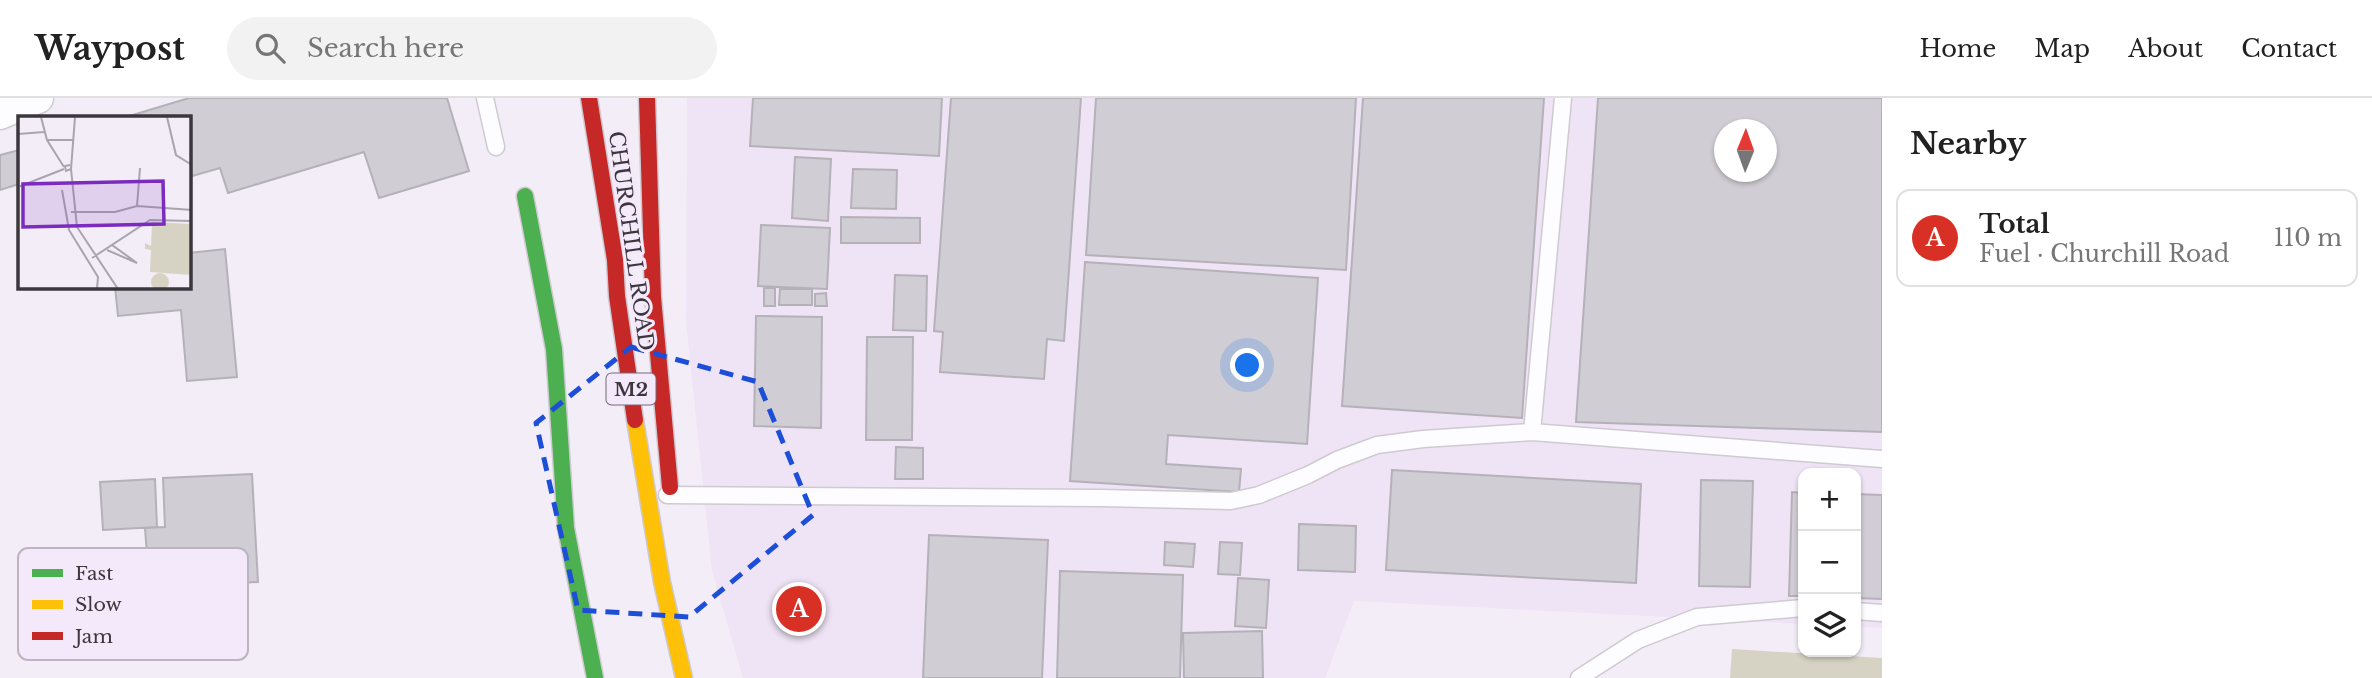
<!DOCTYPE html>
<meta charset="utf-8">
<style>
:root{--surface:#fff;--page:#f2f2f2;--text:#222;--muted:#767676;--line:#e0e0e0;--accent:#d93025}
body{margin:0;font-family:"Libre Baskerville",serif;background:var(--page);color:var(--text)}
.controls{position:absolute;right:21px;bottom:21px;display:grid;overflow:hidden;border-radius:14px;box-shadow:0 2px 5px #0004}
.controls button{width:63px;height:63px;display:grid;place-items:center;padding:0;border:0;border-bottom:2px solid var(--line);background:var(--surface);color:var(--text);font:35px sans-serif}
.compass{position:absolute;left:1714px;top:21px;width:63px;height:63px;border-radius:50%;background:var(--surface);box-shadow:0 2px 5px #0004;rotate:1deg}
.you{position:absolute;left:1248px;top:268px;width:24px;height:24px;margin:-18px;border:5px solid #fff;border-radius:50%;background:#1a73e8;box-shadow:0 0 0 10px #1a73e833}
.badge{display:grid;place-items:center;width:46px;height:46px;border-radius:50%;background:var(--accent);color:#fff;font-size:23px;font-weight:700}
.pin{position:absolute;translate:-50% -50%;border:4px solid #fff;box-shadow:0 2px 7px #0006}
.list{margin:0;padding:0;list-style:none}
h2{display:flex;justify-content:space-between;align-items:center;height:91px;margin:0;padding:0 28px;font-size:30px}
h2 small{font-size:23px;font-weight:400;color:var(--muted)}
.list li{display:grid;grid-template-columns:46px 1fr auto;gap:21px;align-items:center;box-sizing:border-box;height:98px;margin:0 14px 14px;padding:0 14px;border:2px solid var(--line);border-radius:14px}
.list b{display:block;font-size:26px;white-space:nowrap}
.list p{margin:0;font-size:23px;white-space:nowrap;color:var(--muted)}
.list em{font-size:23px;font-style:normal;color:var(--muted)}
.icon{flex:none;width:38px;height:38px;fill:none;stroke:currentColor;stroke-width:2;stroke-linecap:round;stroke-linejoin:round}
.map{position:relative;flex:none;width:1882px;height:580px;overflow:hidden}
header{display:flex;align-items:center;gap:42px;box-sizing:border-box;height:98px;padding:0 35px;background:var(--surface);border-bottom:2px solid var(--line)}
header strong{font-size:33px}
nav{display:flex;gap:38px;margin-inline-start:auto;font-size:24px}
.search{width:490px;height:63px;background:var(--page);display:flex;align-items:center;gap:18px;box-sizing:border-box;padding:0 24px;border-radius:38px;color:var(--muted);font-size:26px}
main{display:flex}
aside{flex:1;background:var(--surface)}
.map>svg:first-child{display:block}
</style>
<header>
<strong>Waypost</strong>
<div class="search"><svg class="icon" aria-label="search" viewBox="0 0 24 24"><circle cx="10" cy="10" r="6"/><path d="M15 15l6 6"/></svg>Search here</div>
<nav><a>Home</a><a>Map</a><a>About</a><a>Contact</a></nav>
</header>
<main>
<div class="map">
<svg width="1882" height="580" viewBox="0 0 1882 580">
<rect width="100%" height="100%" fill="#f3edf7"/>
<path fill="#efe4f6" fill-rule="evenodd" d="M687,0h1195v530l-26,-1v-154h-53v151l-449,-23 -29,77h-582l-31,-107 -26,-249zM1724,32h42v42h-42z"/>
<path fill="#d7d3c4" d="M1732,551l150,9v20h-152z"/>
<path fill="#d1cdd4" stroke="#b5b1b8" stroke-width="2" fill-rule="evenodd" d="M189,0h258l22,73 -90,27 -15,-46 -136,41 -8,-25 -31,9v-60h-63z
M753,0h189l-3,58 -189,-10z
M951,0h130l-17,243 -17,-2 -3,40 -104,-7 3,-40 -9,-1z
M1096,0h260l-10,172 -260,-15z
M1363,0h181l-22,320 -180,-12z
M1598,0h284v334l-306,-10zM1724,32h42v42h-42z
M19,52v34l-19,6v-35z
M795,59l36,2 -3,62 -36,-3z
M853,71l44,1 -1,39 -45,-1z
M841,119l79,1v25h-79z
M761,127l69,3 -3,61 -69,-3z
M225,151l12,128 -50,4 -6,-71 -63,6 -3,-29h74v-34z
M1085,164l233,16 -11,166 -139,-9 -2,29 75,5 -2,23 -169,-11z
M895,177l32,1 -1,55 -33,-1z
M764,190h11v18h-11z
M780,191h32v16h-33z
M826,195l1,13h-12v-12z
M756,218l66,1 -1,111 -67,-2z
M867,239h46l-1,103h-46z
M896,349l27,1v31h-28z
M1392,372l249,14 -5,99 -250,-13z
M252,376l6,108 -83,5 -1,-20 -26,1 -3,-40 20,-1 -2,-49z
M155,381l2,48 -54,3 -3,-48z
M1701,382l52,1 -3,106 -51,-1z
M1792,394l11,1v103h-14z
M1856,396l26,1v104l-26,-1z
M1299,426l57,2 -1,46 -57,-2z
M929,437l119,5 -6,138h-119z
M1165,444l30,2 -2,23 -29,-2z
M1220,444l22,1 -2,32 -22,-1z
M1060,473l123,4 -3,103h-123z
M1238,480l31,2 -3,48 -31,-2z
M1262,533l1,47h-79l-1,-45z"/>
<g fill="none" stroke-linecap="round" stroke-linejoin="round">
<defs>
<path id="lane" d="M485,0l11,49
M1532,334l31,-334
M667,397l434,3 130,3 28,-6 49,-20 29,-15 40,-15 46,-6 109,-7 350,27
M1856,513l26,2
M1579,580l59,-38 59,-23 106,-9"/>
<path id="street" d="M0,16l38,-16"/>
<path id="fast" d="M525,98l29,153 12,179 29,150"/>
<path id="slow" d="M635,322l27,162 22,96"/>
<path id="jam" d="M589,0l26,162 2,36 18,124
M647,0l6,199 17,190"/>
</defs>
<use href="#lane" stroke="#cfcad1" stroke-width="19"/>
<use href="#street" stroke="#cfcad1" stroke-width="33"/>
<use href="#fast" stroke="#cfcad1" stroke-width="19"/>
<use href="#slow" stroke="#cfcad1" stroke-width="19"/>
<use href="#jam" stroke="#cfcad1" stroke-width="19"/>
<use href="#lane" stroke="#fdfcfe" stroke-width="16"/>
<use href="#street" stroke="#fdfcfe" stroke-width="30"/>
<use href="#fast" stroke="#4caf50" stroke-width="16"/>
<use href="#slow" stroke="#ffc107" stroke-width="16"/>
<use href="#jam" stroke="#c62828" stroke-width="16"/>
</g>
<path fill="none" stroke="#1d4ed8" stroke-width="5" stroke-dasharray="14 9" stroke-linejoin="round" d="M631,249l127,35 55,133 -124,102 -111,-7 -42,-187z"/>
<g text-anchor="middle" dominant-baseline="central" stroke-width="6" stroke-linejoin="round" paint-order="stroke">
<rect fill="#f4e9fb" stroke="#726c76" stroke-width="2" x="606.5" y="275.5" width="49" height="31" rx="5"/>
<g font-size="19" font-weight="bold" fill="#3b373d">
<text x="631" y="291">M2</text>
</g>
<g font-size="21" fill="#3b373d" stroke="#f4e9fb">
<text transform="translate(631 143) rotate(82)">CHURCHILL ROAD</text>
</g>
</g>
<g transform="translate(18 18)">
<rect width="173" height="173" fill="#f3edf7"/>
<path d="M134,106l39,2v51l-41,-3 1,-22 -6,-1v-6l6,3zM133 166a9 9 0 1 1 18 0a9 9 0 1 1-18 0Z" fill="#d7d3c4"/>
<path fill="none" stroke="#a9a4ad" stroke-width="2" d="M23,1l6,23 17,27M149,1l9,38 16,10M0,18l26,-2M30,24h26M52,49l-5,1 1,5 5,-2 4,-52M53,53l6,58 41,62M0,71l46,-18M44,74l7,40 29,47 -1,12M119,90l3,-38M53,96h44l22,-6 55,4M89,134l30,13 -25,-18M74,142l58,-38 42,1"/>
<path fill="#7b2cbf" fill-opacity="0.15" stroke="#7b2cbf" stroke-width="3.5" d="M145,65l1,43 -141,3v-43z"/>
<rect width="173" height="173" fill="none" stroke="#3b373d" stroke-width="3.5"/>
</g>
<rect x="18" y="450" width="230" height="112" rx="10" fill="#f4e9fb" stroke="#bcb4c2" stroke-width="2"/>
<rect x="32" y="471" width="31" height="8" fill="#4caf50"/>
<rect x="32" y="502" width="31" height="9" fill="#ffc107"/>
<rect x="32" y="534" width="31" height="8" fill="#c62828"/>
<g font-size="19" fill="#3b373d">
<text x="75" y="482">Fast</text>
<text x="75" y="513">Slow</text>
<text x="75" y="545">Jam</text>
</g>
</svg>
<div class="controls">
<button>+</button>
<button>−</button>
<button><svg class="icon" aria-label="layers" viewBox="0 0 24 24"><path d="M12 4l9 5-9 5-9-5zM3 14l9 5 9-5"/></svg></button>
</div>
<svg class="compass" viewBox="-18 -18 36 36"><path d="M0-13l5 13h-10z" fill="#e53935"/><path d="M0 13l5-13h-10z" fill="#767676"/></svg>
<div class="you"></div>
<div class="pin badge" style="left:799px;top:511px">A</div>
</div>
<aside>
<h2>Nearby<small></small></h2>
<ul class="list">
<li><span class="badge">A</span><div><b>Total</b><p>Fuel · Churchill Road</p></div><em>110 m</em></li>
</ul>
</aside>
</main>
